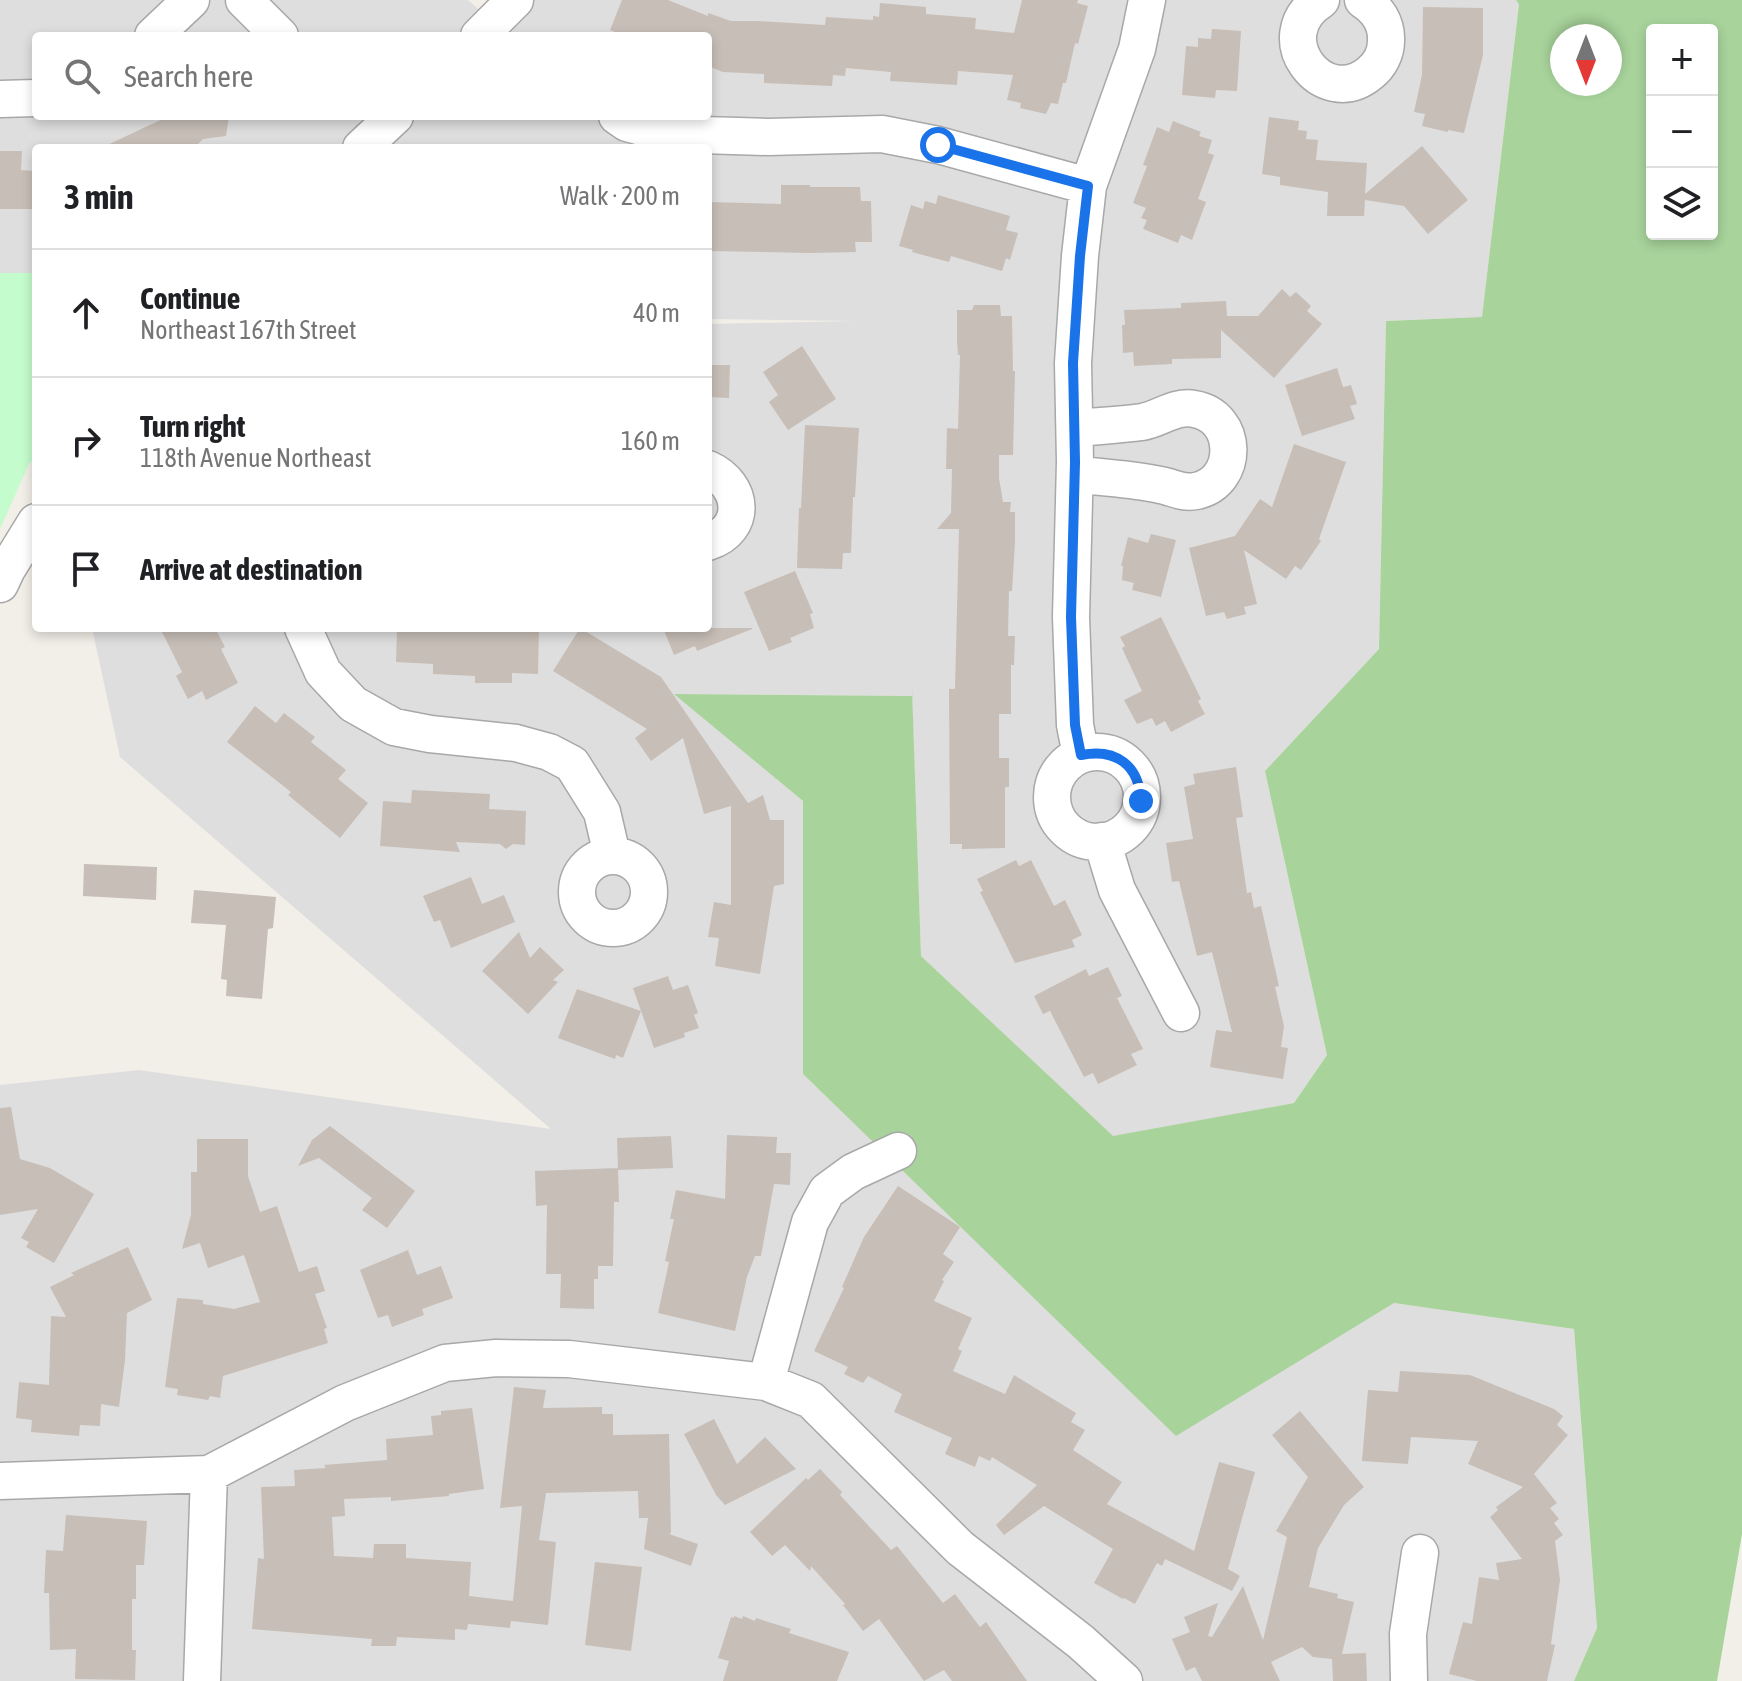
<!DOCTYPE html>
<meta charset="utf-8">
<style>
:root{--surface:#fff;--page:#f2f2f2;--text:#202124;--muted:#757577;--line:#e0e0e0}
body{margin:0;font-family:"Asap Condensed",sans-serif;background:var(--page);color:var(--text)}
.controls{position:absolute;right:24px;top:24px;display:grid;overflow:hidden;border-radius:8px;box-shadow:0 4px 12px #0003}
.controls button{width:72px;height:72px;display:grid;place-items:center;padding:0;border:0;border-bottom:2px solid var(--line);background:var(--surface);color:var(--text);font:40px sans-serif}
.compass{position:absolute;left:1550px;top:24px;width:72px;height:72px;border-radius:50%;background:var(--surface);box-shadow:0 4px 12px #0003;rotate:180deg}
.stop{position:absolute;width:24px;height:24px;margin:-18px;border:6px solid #1a73e8;border-radius:50%;background:#fff}
.stop.end{background:#1a73e8;border-color:#fff;box-shadow:0 2px 8px #0008}
.list{margin:0;padding:0;list-style:none}
h2{display:flex;justify-content:space-between;align-items:center;height:104px;margin:0;padding:0 32px;font-size:34px}
h2 small{font-size:26px;font-weight:400;color:var(--muted)}
.list li{display:grid;grid-template-columns:52px 1fr auto;gap:24px;align-items:center;box-sizing:border-box;height:128px;padding:0 32px;border-top:2px solid var(--line)}
.list b{display:block;font-size:30px;white-space:nowrap}
.list p{margin:0;font-size:26px;white-space:nowrap;color:var(--muted)}
.list em{font-size:26px;font-style:normal;color:var(--muted)}
.icon{flex:none;width:44px;height:44px;fill:none;stroke:currentColor;stroke-width:2;stroke-linecap:round;stroke-linejoin:round}
.map{position:relative;flex:none;width:1742px;height:1681px;overflow:hidden}
.search{position:absolute;background:var(--surface);box-shadow:0 4px 12px #0003;left:32px;top:32px;width:680px;height:88px;display:flex;align-items:center;gap:20px;box-sizing:border-box;padding:0 28px;border-radius:8px;color:var(--muted);font-size:30px}
.panel{position:absolute;background:var(--surface);box-shadow:0 4px 12px #0003;left:32px;top:144px;width:680px;height:488px;border-radius:8px}
.map>svg:first-child{display:block}
</style>
<div class="map">
<svg width="1742" height="1681" viewBox="0 0 1742 1681">
<rect width="100%" height="100%" fill="#f2efe8"/>
<path fill="#dfdede" fill-rule="evenodd" d="M0,0h468l25,22 22,-22h1001l3,3 -37,314 -96,4 -7,328 -114,122 62,284 -33,48 -181,34 -192,-181 -9,-260 -237,-2 128,107v273l373,361 218,-132 180,26 23,299 -23,53h-1574v-596l139,-15 412,59 -431,-372 -28,-129h616v-304l147,-3 -147,-2v-171h-672v125h-36zM36,36h672v80h-672z"/>
<path fill="#a8d39b" fill-rule="evenodd" d="M1516,0h226v1534l-25,147h-143l23,-53 -23,-299 -180,-26 -218,133 -373,-362v-273l-129,-107 238,2v-9l9,269 192,180 181,-33 33,-48 -62,-284 114,-122 7,-328 96,-4 37,-313zM1652,30h60v204h-60zM1562,36h48v48h-48z"/>
<path fill="#c5fccd" d="M0,273h36v183l-7,8 -29,65z"/>
<path fill="#c7beb7" d="M622,0h46l40,16v-3l23,8h26l68,4 1,-8 47,3v-4l6,1 1,-14 46,4v7l50,4 -1,11 39,4 8,-33h56l-1,3 11,3 -10,38 -3,-1 -9,40h-3l-5,21 -7,-1 -5,11 -26,-6 1,-5 -14,-3 6,-25 -55,-4 -1,14 -67,-4 1,-9 -45,-4 -1,8 -12,-1 -1,11 -68,-3v-9l-41,-2 -15,-6v-30h-83l-15,-6z
M1423,7l60,1v47l-19,78 -16,-3v2l-26,-6 3,-12 -11,-2 8,-37z
M1212,29l29,2 -4,60 -21,-1 -1,8 -33,-3 4,-49 12,1v-9l13,1z
M169,116h60l-3,20 -23,3 -9,9h-93z
M1269,117l30,4 -1,9 9,1 -1,8 12,1 -2,20 51,3 -2,31 57,-48 46,54 -40,34 -24,-28 -39,-6 -1,16h-37l1,-24 -48,-7v-8l-18,-3z
M1173,121l28,11 -2,4 13,4 -4,13 6,2 -16,44 8,3 -14,38 -11,-5 -3,8 -35,-14 4,-9 -6,-2 5,-10 -13,-5 14,-37 -4,-1 14,-38 12,5z
M0,151h22l-1,19 15,1v38h-36z
M781,185h29v2h50l1,14h10l1,41h-17l1,10 -47,1 -101,-2v-49l73,2z
M938,195l72,21 -4,14 12,3 -8,27 -4,-2 -4,13 -51,-15 -2,6 -37,-10 1,-2 -14,-4 12,-41 12,4 2,-8 11,3z
M1282,289l8,8 6,-5 15,14 -4,5 15,13 -48,54 -53,-48v28l-49,1v5l-38,2 -1,-14 -10,1 -1,-28h3l-1,-15 57,-2v-5l45,-2 1,15h31z
M974,305h26l1,11h11l1,55h2l-2,84h-14v23l4,24h8l-1,10h5v30l-3,49h-3l-1,45h7l-1,29h-3v49h-12v44h10v29h-4v61l-43,1v-5h-12l-1,-155h6l4,-160h-22l14,-16 1,-44h-6l1,-41 11,1 2,-74h-2l-1,-15v-30h15z
M802,346l34,53 -48,31 -19,-28 9,-7 -15,-23z
M708,365h22l-1,33 -21,-1z
M1337,368l6,19 8,-2 6,19 -7,2 5,13 -53,17 -17,-51z
M805,425l54,3 -4,69h-2l-2,56h-8l-1,16 -45,-1 2,-60h2z
M1294,444l52,18 -27,77 2,2 -20,29 -6,-4 -9,13 -42,-29 13,54 -13,3 2,7 -19,5 -3,-7 -18,4 -17,-68 46,-12 25,-37 12,8z
M1151,534l25,6 -15,57 -29,-7 2,-7 -12,-3 1,-14h-2l7,-29 20,6z
M795,571l18,42 -3,1 4,14 -24,10 2,4 -23,9 -25,-59z
M1161,617l40,82 -3,2 7,13 -34,18 -6,-11 -9,5 -4,-8 -15,6 -13,-24 18,-9 -20,-43 3,-2 -5,-9z
M160,628h55l10,19 -4,2 17,34 -32,17 -4,-9 -14,8 -12,-23 6,-4z
M413,628h126l-1,46 -26,-1v10h-37v-7l-42,-2v-10l-37,-2 1,-32h16z
M580,628l81,49 87,126 15,-8 7,25h14v64l-10,2 -14,88 -45,-8 4,-28 -11,-1 6,-35 17,3v-99l-27,8 -21,-76 -32,23 -16,-23 12,-9 -94,-58z
M663,628h89v1l-55,22 -2,-5 -21,9z
M255,706l21,17 8,-10 31,24 -4,5 35,28 -8,9 30,24 -28,35 -52,-43 3,-3 -64,-50z
M1236,767l7,50 -7,1 11,75 4,-1 3,16 7,-2 18,80 -4,1 9,39 -3,21 7,1 -5,31 -73,-12 6,-37 16,2 -20,-80 -15,4 -18,-75 -7,1 -6,-39 27,-4 -9,-52 11,-3 -2,-10z
M412,790l78,4 -1,15 37,2 -1,34 -12,-1 -7,5 -6,-5 -44,-2 4,10 -80,-6 3,-45 28,2z
M1016,860l3,6 12,-6 23,46 11,-6 17,35 -10,5 3,7 -60,16 -35,-71 3,-1 -6,-12z
M84,864l73,3 -1,33 -73,-4z
M471,877l11,27 22,-9 11,27 -64,26 -11,-28 -6,2 -11,-26z
M194,890l82,7 -3,31 -5,1 -6,70 -36,-3 1,-16 -6,-1 5,-54 -35,-2z
M519,932l11,26 10,-11 24,23 -11,10 5,2 -30,32 -46,-43z
M1108,967l14,29 -5,2 26,51 -12,5 6,11 -39,19 -5,-11 -9,4 -34,-66 -7,3 -9,-18 52,-27 3,7z
M668,976l5,14 15,-5 10,28 -4,2 5,13 -15,5 1,4 -31,11 -21,-60z
M577,989l64,22 -18,47 -7,-3 -1,4 -57,-21z
M11,1107l9,52 30,9 44,26 -40,69 -28,-16 3,-5 -8,-4 17,-29 -38,6v-107z
M330,1126l85,65 -28,37 -25,-18 10,-12 -53,-40 -21,8 14,-26z
M727,1135l50,2 -1,16h15l-1,32 -16,-1 -13,72h-6l-8,21 -12,54 -77,-18 11,-51 -4,-1 9,-42h-4l6,-29 49,9z
M671,1136l2,32 -55,2 -1,-32z
M197,1139h51v37l12,36 17,-6 22,66 18,-6 8,25 -10,3 12,34 -3,1 4,14 -105,33 -3,22 -10,-2 -2,4 -31,-5 1,-6 -13,-2 12,-89 26,2v4l31,5 26,-7 -16,-47 -36,13 -8,-25 -18,6 9,-34v-43h6z
M618,1168l1,34h-5l-1,64h-15v13h-4v30l-34,-1 1,-34h-15l1,-69 -11,1 -1,-35z
M898,1186l62,41 -17,27 11,8 -12,18 2,1 -10,20 38,17 -14,31 4,2 -9,20 52,23 9,-19 62,38 -5,9 14,8 -12,20 49,32 -15,22 87,47 25,-89 36,10 -27,97 12,7 -8,15 -67,-32 -3,7 -5,-3 -22,41 -11,-6 -1,1 -29,-16 19,-34 -69,-43 -40,29 -8,-10 41,-40 -45,-28 -2,4 -11,-5 -4,11 -30,-13 7,-16 -58,-26 8,-18 -34,-18 -5,7 -19,-9 4,-7 -34,-16 30,-63 -2,-1 22,-50z
M128,1247l24,53 -25,13 -2,47 -6,47 -18,-3 -1,22 -20,-1 -1,11 -48,-4 1,-12 -16,-2 3,-36 30,3 2,-69 15,1 -16,-30 24,-12 -3,-2z
M408,1250l9,25 24,-9 12,32 -31,11 2,6 -32,12 -4,-12 -10,3 -18,-48z
M1400,1371l70,4 84,34 9,7 -6,9 11,10 -34,39 23,29 -7,5 9,11 -5,4 9,12 -8,6 5,39 -9,64 4,1 -8,36h-70l-28,-7 14,-52 9,2 7,-47 20,3 -3,-17 26,-4 -32,-42 8,-7 -2,-3 27,-20 -55,-23 10,-23 -67,-4 -3,27 -46,-3 6,-71 30,2z
M514,1387l32,3 -3,18 59,-1v7h11v21l56,-1 2,99 -2,1 29,10 -7,22 -47,-17 4,-31h-9l-1,-27 -92,2 -7,47 17,2 -8,83 -37,-4 -1,7 -42,-4 -1,6 -12,-1v11l-58,-3 -1,9h-25l1,-7 -120,-10 6,-71 6,1 -3,-72 34,-1 -1,-16 32,-2 -2,-3 63,-5 -1,-21 47,-4 -2,-19 10,-1v-4l31,-3 12,81 -35,5v2l-58,5v-4l-47,2 1,17 -13,1 2,39 39,2 1,-14h32v14l65,4 -2,34 44,5 9,-95 -22,2z
M1300,1411l64,76 -20,18 -26,43 -9,39 29,7 -1,4 17,4 -12,52 24,-1 1,28h-34l-1,-22 -19,-2 -11,-10 -31,15 9,19h-78l-7,-14 -9,4 -14,-32 18,-7 -6,-15 34,-14 -10,33 4,1 31,-51 20,54 24,-103 -11,-6 32,-54 -36,-42z
M714,1419l23,45 28,-27 31,32 -71,36 -9,-10 -32,-61z
M820,1469l22,23 -2,3 51,55 6,-4 46,57 12,-9 25,33 6,-5 41,59h-75l-8,-11 -20,11 -45,-62 -16,12 -20,-26 2,-1 -34,-38 -1,5 -25,-26 -13,11 -22,-24 56,-54 2,2z
M66,1515l81,6 -3,44h-8v34h-4v51h4l-1,30 -60,-1 1,-30 -26,1 -1,-57h-5l2,-43 17,1z
M595,1562l47,5 -11,84 -46,-6z
M734,1616l8,3 1,-3 12,5 1,-3 35,11 -2,4 60,19 -12,29h-114l6,-20 -11,-3 13,-41 3,1z"/>
<g fill="none" stroke-linecap="round" stroke-linejoin="round">
<defs>
<path id="minor" d="M244,0l36,36
M1321,0c-56,36 2,112 49,73 10,-8 16,-20 16,-32 1,-18 -9,-32 -23,-41
M153,36l38,-36
M479,36l36,-36
M0,99l36,-1
M617,116l10,7 41,11 100,3 114,-3 56,11 150,41
M361,148l34,-32
M1075,428c22,-2 45,-3 67,-6 18,-3 33,-17 52,-13 45,7 46,73 2,82 -14,3 -23,-4 -36,-6 -27,-6 -57,-7 -85,-11
M708,469c36,16 40,60 0,73
M0,584l7,-15 29,-47
M303,628l20,44 30,32 41,23 36,7 86,9 33,9 23,12 30,48 10,43
M1052 797a45 45 0 1 1 90 0a45 45 0 1 1-90 0Z
M1081,755l-6,-30 -4,-108 4,-155 -2,-99 7,-107 8,-70 49,-137 10,-49
M1102,841l15,49 64,123
M577 892a36 36 0 1 1 72 0a36 36 0 1 1-72 0Z
M766,1382l44,-160 17,-31 26,-19 45,-21
M0,1481l209,-7 136,-71 100,-40 51,-5 73,1 197,23 45,18 149,148 121,94 43,39
M202,1681l7,-207
M1409,1681l-1,-47 12,-81"/>
</defs>
<use href="#minor" stroke="#a8a8a8" stroke-width="39"/>
<use href="#minor" stroke="#fff" stroke-width="36"/>
</g>
<g fill="none" stroke-linecap="round" stroke-linejoin="round">
<path stroke="#1a73e8" stroke-width="10" d="M938,145l150,41 -8,70 -7,107 2,99 -4,155 4,108 6,30c35,-7 58,10 60,46"/>
</g>
</svg>
<div class="controls">
<button>+</button>
<button>−</button>
<button><svg class="icon" aria-label="layers" viewBox="0 0 24 24"><path d="M12 4l9 5-9 5-9-5zM3 14l9 5 9-5"/></svg></button>
</div>
<svg class="compass" viewBox="-18 -18 36 36"><path d="M0-13l5 13h-10z" fill="#e53935"/><path d="M0 13l5-13h-10z" fill="#757577"/></svg>
<div class="stop" style="left:938px;top:145px"></div>
<div class="stop end" style="left:1141px;top:801px"></div>
<div class="search"><svg class="icon" aria-label="search" viewBox="0 0 24 24"><circle cx="10" cy="10" r="6"/><path d="M15 15l6 6"/></svg>Search here</div>
<section class="panel">
<h2>3 min<small>Walk · 200 m</small></h2>
<ul class="list">
<li><svg class="icon" aria-label="ahead" viewBox="0 0 24 24"><path d="M12 20V5M6 11l6-6 6 6"/></svg><div><b>Continue</b><p>Northeast 167th Street</p></div><em>40 m</em></li>
<li><svg class="icon" aria-label="right" viewBox="0 0 24 24"><path d="M7 20v-9h11M14 6l5 5-5 5"/></svg><div><b>Turn right</b><p>118th Avenue Northeast</p></div><em>160 m</em></li>
<li><svg class="icon" aria-label="arrive" viewBox="0 0 24 24"><path d="M6 21V4h12l-3 4 3 4H6"/></svg><div><b>Arrive at destination</b></div></li>
</ul>
</section>
</div>
